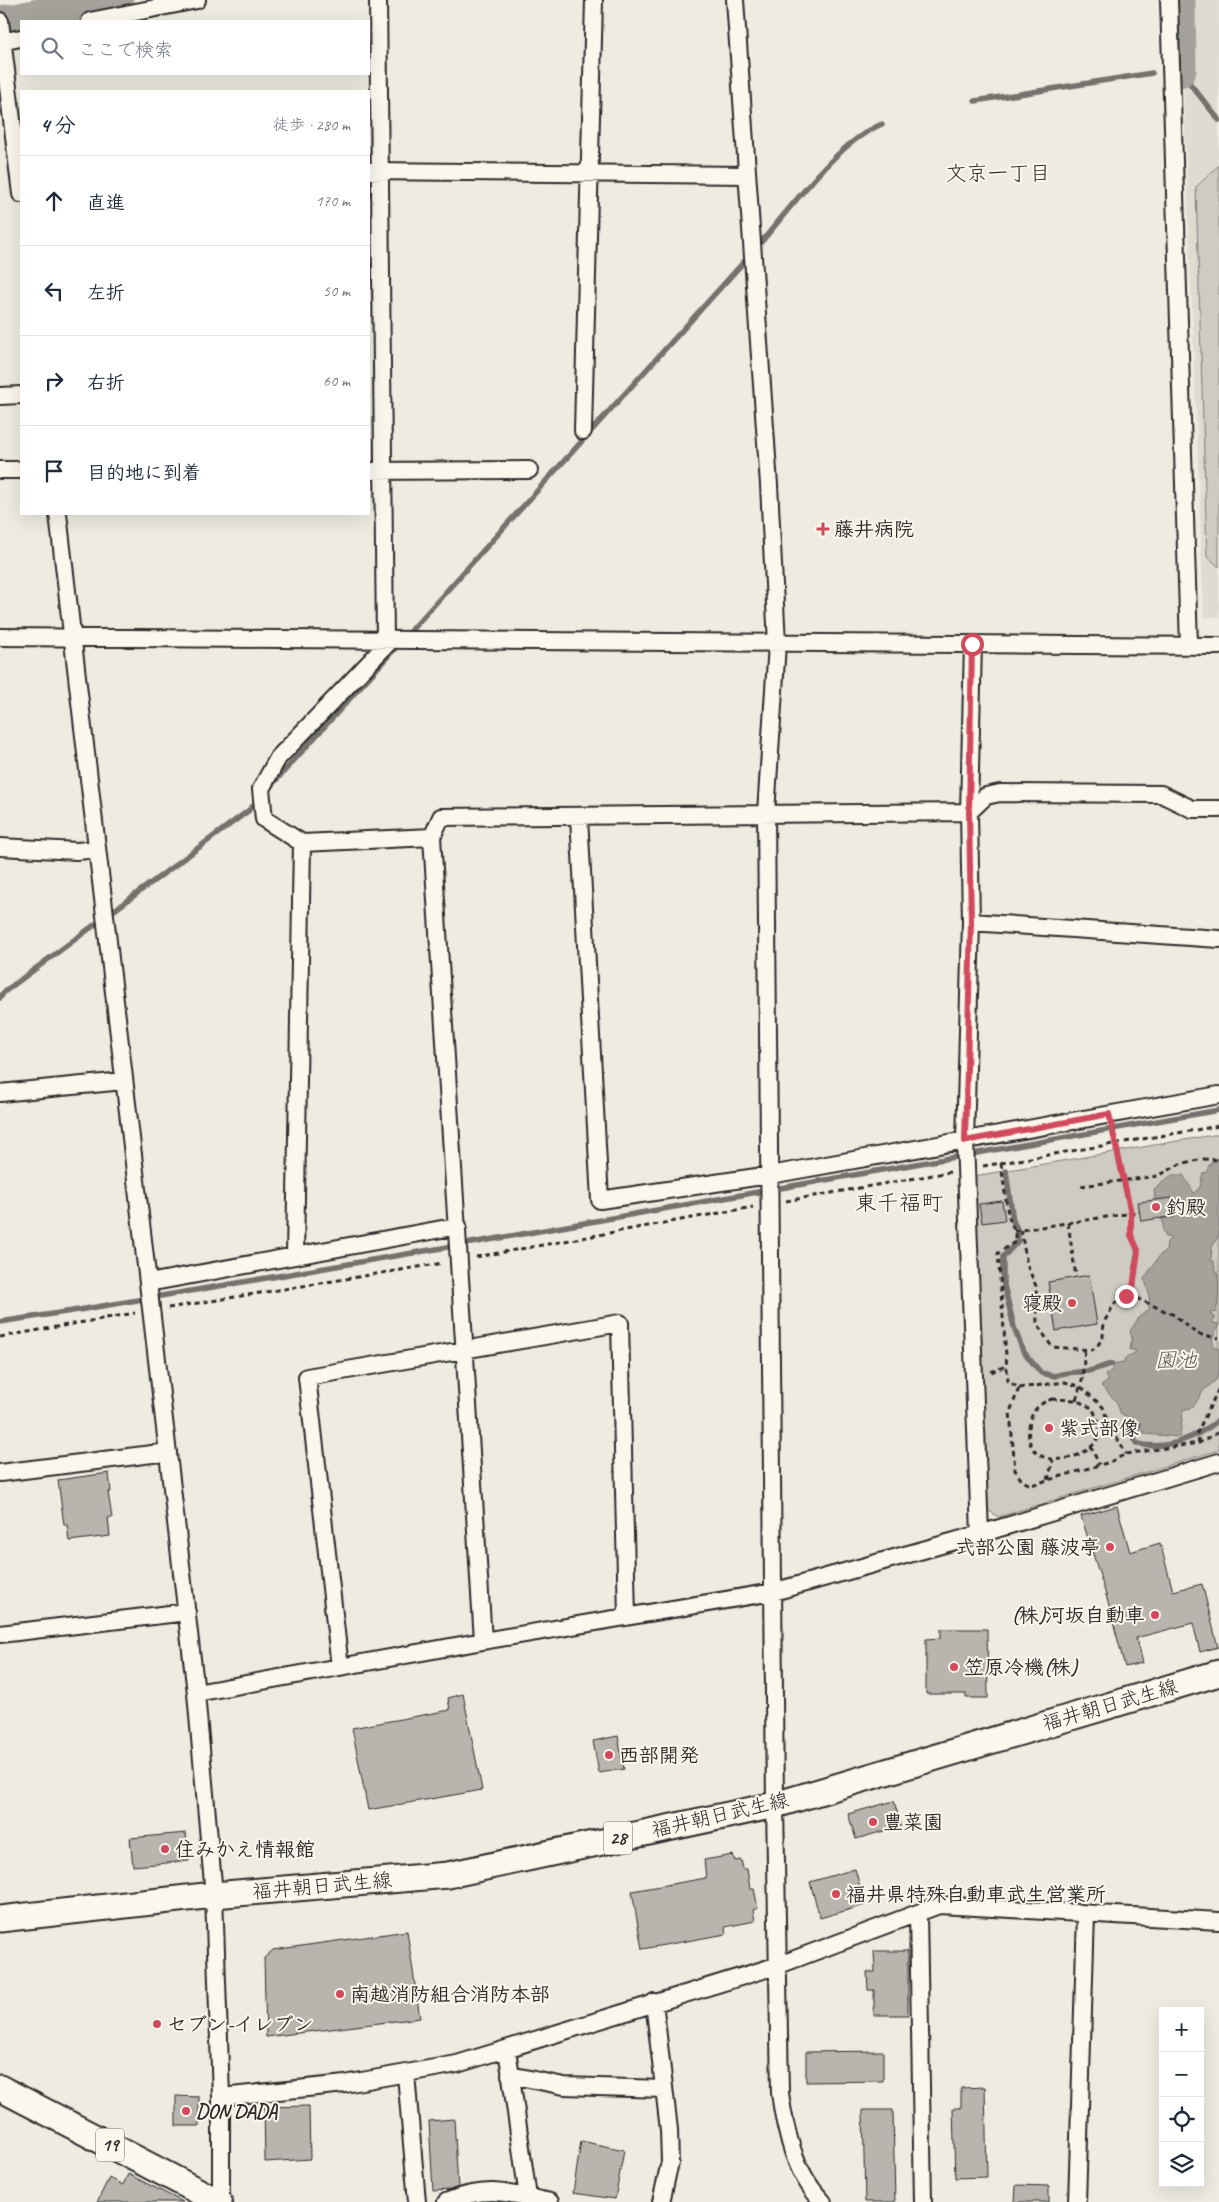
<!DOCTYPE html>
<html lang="ja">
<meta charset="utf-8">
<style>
:root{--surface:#fff;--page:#f6f6f7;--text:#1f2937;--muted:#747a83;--line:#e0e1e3}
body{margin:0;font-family:Caveat,"Klee One",sans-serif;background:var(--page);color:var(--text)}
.controls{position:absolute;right:15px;bottom:15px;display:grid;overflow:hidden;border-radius:0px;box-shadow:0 5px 20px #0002}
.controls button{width:45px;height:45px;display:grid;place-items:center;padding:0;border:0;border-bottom:1px solid var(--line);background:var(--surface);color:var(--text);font:25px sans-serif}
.stop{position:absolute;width:15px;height:15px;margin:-11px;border:4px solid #d1495b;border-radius:50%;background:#fff}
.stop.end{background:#d1495b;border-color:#fff;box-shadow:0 1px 5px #0008}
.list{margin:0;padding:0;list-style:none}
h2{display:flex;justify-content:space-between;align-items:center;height:65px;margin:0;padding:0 20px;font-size:21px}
h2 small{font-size:16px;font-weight:400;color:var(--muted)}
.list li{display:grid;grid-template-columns:32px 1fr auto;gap:15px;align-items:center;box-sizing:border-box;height:90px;padding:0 20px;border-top:1px solid var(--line)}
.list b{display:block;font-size:19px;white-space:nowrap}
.list em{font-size:16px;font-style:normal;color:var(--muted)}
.icon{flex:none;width:28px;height:28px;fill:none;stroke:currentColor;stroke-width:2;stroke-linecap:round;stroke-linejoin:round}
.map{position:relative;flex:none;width:1219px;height:2202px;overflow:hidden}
.search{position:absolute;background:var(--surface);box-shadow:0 5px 20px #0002;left:20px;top:20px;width:350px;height:55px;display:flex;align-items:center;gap:12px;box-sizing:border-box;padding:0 18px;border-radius:0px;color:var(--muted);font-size:19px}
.panel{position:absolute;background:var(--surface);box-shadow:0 5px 20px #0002;left:20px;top:90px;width:350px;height:425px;border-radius:0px}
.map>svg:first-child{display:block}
</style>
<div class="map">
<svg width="1219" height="2202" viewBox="0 0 1219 2202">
<rect width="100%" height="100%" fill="#eeebe0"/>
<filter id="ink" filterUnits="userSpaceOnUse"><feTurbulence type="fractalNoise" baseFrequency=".02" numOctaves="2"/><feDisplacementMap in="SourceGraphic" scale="10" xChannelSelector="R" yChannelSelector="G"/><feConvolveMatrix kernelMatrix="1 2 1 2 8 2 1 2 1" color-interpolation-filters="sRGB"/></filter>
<g filter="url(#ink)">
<path fill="#dedbd1" d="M1180,0h39v617h-15z"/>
<path fill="#cecbc2" stroke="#7c7b76" d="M1219,165v402l-12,-11 -11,-369z
M1219,1134v316l-221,67 -10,-7 -14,-334z"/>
<path fill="#a4a29a" stroke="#74726e" d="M1219,1159v76l-7,12 -1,13 3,1c0,6 2,10 4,15 1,10 1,29 -3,37l-5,-1 1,3 5,3 -3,1v4l6,1 -7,16 3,8h4v25l-3,7 -13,11 -10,16 -10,3 -3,27 -35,-3 -10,-15 -14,-5 -5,-13 -15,-15 7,-5 -3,-6 8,-6 -1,-5 12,-2 1,-4 10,-5v-3h-5l2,-12 -2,-7 10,-15 9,-6c1,-12 0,-21 -5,-31l16,-24 6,-4 1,-9 4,-4 -5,-1 -3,-7v-10l-3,-1 15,-2 -3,-19 -17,2 -1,-11 18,-14h11l11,18 6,-6 3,-14 4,-1c1,-7 5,-12 12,-13z"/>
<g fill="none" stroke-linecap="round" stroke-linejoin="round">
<path stroke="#74726e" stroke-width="5.5" d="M1179,70l40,50
M975,101l177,-28
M756,248c35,-39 78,-104 126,-124
M406,636l344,-381
M269,788l131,-145
M0,998l4,-6 244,-181 12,-12
M1006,1171l7,50 4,8 1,12 -15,16v24l11,46 9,24 18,22 14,3c11,-5 22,-3 33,-5 8,-1 14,-5 24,-7
M0,1322l79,-12 404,-69 736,-131
M1139,1425l-5,13 2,5c28,9 61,-6 83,-23"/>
<path stroke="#a4a29a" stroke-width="35" d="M1178,0l1,70
M0,23l20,-3 96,-20"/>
</g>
<path fill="#b8b5ae" stroke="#2b2b2b" d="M1172,1198l3,18 -34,5 -3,-19z
M1002,1201l3,19 -23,3 -3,-19z
M1089,1275l8,49 -41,7 -8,-49z
M109,1473l2,19h-3l4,26h-4l2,18 -41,5 -2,-16h-3l-6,-45z
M1117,1506l13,46 30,-9 13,48 29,-7 16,63 -18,5 -7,-29 -57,15 6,25 -17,4 -19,-72 -25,-79z
M941,1629h46l1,69h-22v-4h-40v-55l15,-1z
M463,1694l19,96 -114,20 -16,-82 98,-18 -2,-12z
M618,1736l6,33 -25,4 -6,-32z
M894,1801l7,25 -45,13 -8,-25z
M186,1833l3,28 -56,5 -3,-28z
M733,1855l2,6 6,-1 2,9h4l3,20h4l4,19 -5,2 2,11 -30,6 1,7 -84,15 -10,-58 74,-13 -2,-18z
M855,1869l10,36 -45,13 -10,-36z
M407,1931l13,87 -154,19 -2,-79 9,-8z
M874,1951h34v64h-34v-25h-6l-1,-18h8z
M883,2051v30l-77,1v-30z
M985,2087l2,90 -32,1 -2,-70h8v-20z
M176,2096l23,1v29h-23z
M309,2106l1,53 -45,3 -1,-55z
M863,2110h30l2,92h-30z
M454,2119l4,68 -8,3 -17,1 -4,-70z
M581,2141l43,9 -9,49 -42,-6z
M128,2174l55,28h-86l12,-24 14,7z
M1016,2185l33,1v16h-34z"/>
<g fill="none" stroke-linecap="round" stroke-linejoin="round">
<defs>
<path id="street" d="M378,0l7,639
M735,0l34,485 8,159 -11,169 9,992 5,288c5,38 15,81 43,109
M1169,0l20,646
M0,21l21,173
M90,21l107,-21
M0,42l21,-4
M369,171l378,4
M0,396l21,-1
M583,431l11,-431
M0,470h21
M369,471l160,-1
M58,514l138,1179 18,202 7,202v105
M0,637l1219,9
M391,640l-113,118 -17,31 3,30 38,24 130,-6
M973,644l-4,168 2,110 -6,219 15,393
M579,817l21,383 170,-25 449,-80
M0,847l77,4 20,-2
M971,922l248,17
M0,1093l124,-12
M295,1256l7,-413
M148,1283l310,-57
M0,1473l168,-21
M0,1634l187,-22
M483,1641l-51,-804 9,-20 528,-5 17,-16 14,-3 161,1 31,15h27
M340,1667l-33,-290 313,-54 7,294
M196,1693l287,-52 290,-49 207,-58 239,-72
M918,1913l5,289
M654,2002l15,128 1,32 -9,40
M507,2049l21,148 -1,5
M406,2074l11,128
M510,2075l54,11 100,3
M221,2097l124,-13 112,-20 322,-99 160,-60 280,16
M446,2202c41,-17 62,-9 104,0
M1077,2202l9,-288"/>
<path id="primary" d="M0,1919l214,-24 234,-20 327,-70 444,-132
M0,2088l219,114"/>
</defs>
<use href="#street" stroke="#2b2b2b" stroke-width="20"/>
<use href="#primary" stroke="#2b2b2b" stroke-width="29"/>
<path stroke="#2b2b2b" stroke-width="3" stroke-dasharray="5 4" stroke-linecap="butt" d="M1001,1163l7,52 7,18v9l-17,11 10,128 11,7 -9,24 5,58 7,11 9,4 79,-23 16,-8 73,-11 20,-11
M983,1166l236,-40
M1081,1186l77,-10 22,-12 23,-5 16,1
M786,1201l164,-29
M1068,1223l8,54
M1021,1230l6,35 9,21 1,38 15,23 40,3 6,-5 5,-8 1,-15 11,-19 11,-7 7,-8 4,-38 -6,-15v-22l-19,-83
M1014,1231l125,-19
M476,1257l277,-50
M1130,1292l6,6 38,17 23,19 22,4
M168,1308l275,-45
M0,1337l135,-24
M991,1372l15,-6
M1019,1388l46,-6 16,5 22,20 5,16 18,31
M1052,1399l24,1 16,8c3,6 8,14 8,21 0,33 -83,50 -70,-7 2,-12 10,-19 22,-23z
M1076,1400l6,-19 3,-32
M1199,1443l-2,-10 22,-45
M1091,1446l8,19
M1048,1480l5,-20"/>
<use href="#street" stroke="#fbf7ec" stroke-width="16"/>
<use href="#primary" stroke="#fbf7ec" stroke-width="25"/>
</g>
</g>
<g fill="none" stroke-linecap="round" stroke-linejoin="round" filter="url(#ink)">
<path stroke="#d1495b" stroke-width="6" d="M972,644l-3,168 2,110 -6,219 144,-27 22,99v22l7,15 -5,38 -7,8"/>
</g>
<g fill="#d1495b" stroke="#fbf7ec" stroke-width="2">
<path d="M820.5 521.5h5v5h5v5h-5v5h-5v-5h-5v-5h5z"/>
<circle cx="1156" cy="1207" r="5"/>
<circle cx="1072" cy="1303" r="5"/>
<circle cx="1049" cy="1428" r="5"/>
<circle cx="1110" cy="1547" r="5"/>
<circle cx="1155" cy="1615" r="5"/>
<circle cx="954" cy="1667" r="5"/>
<circle cx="609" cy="1755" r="5"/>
<circle cx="873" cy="1822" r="5"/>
<circle cx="165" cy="1849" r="5"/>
<circle cx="836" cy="1894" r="5"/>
<circle cx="340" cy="1994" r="5"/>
<circle cx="157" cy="2024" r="5"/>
<circle cx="186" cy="2111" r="5"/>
</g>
<g text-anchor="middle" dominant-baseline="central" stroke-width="4" stroke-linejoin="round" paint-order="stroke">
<g fill="#fbf7ec" stroke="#696865" stroke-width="1">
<rect x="604" y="1821.5" width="28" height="33" rx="4"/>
<rect x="96" y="2128.5" width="28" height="33" rx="4"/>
</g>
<g font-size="19" font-weight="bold" fill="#2b2b2b">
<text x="618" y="1838">28</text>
<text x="110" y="2145">19</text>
</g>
<g font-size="20" font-weight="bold" fill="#2b2b2b" stroke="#fbf7ec" text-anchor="start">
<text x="834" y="529">藤井病院</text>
<text x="1166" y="1207">釣殿</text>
<text x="1062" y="1303" text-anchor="end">寝殿</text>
<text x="1059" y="1428">紫式部像</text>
<text x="1100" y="1547" text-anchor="end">式部公園 藤波亭</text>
<text x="1145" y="1615" text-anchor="end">(株)河坂自動車</text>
<text x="964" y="1667">笠原冷機(株)</text>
<text x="619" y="1755">西部開発</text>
<text x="883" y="1822">豊菜園</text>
<text x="175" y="1849">住みかえ情報館</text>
<text x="846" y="1894">福井県特殊自動車武生営業所</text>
<text x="350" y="1994">南越消防組合消防本部</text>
<text x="167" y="2024">セブン-イレブン</text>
<text x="196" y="2111">DON DADA</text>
</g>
<g font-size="20" fill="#2b2b2b" stroke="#fbf7ec">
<text transform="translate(1110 1705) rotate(-16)">福井朝日武生線</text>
<text transform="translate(720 1815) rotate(-13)">福井朝日武生線</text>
<text transform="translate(322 1886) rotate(-5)">福井朝日武生線</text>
</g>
<g font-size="21" fill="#2b2b2b" stroke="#fbf7ec">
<text x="998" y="173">文京一丁目</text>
</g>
<g font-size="21" font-style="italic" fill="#555552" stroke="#fbf7ec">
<text x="1176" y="1360">園池</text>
</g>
<g font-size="22" fill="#2b2b2b" stroke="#fbf7ec">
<text x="899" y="1203">東千福町</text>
</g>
</g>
</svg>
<div class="controls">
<button>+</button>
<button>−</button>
<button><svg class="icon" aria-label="locate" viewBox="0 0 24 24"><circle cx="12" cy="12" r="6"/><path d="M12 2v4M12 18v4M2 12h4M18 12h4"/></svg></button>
<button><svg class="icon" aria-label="layers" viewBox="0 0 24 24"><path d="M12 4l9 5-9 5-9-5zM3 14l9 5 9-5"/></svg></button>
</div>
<div class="stop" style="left:972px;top:644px"></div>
<div class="stop end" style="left:1126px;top:1296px"></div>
<div class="search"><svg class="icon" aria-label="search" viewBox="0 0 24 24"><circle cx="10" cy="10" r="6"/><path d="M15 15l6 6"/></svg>ここで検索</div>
<section class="panel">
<h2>4 分<small>徒歩 · 280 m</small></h2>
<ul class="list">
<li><svg class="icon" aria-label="ahead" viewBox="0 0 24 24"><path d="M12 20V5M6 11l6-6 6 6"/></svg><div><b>直進</b></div><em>170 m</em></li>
<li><svg class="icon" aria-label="left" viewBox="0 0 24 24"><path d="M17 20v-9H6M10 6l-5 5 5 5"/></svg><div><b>左折</b></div><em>50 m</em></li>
<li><svg class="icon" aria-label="right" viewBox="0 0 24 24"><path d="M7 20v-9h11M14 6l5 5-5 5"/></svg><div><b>右折</b></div><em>60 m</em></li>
<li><svg class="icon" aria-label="arrive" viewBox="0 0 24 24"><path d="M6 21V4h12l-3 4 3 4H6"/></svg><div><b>目的地に到着</b></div></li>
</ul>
</section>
</div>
